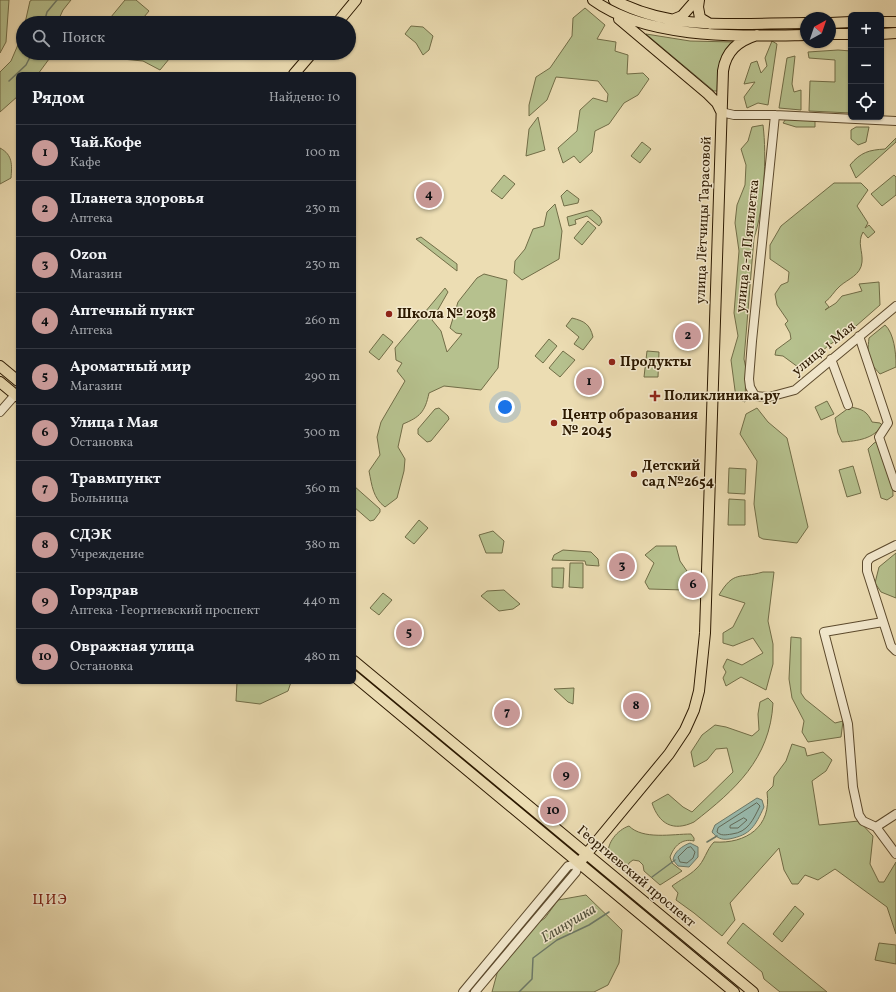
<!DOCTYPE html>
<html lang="ru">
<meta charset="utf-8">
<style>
:root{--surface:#171b24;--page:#20242c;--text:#f1f3f6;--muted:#9ea1a6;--line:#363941;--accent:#c59692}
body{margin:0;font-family:Vollkorn,serif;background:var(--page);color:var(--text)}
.controls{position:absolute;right:12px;top:12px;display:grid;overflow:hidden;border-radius:6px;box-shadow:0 1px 3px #0004}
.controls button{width:36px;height:36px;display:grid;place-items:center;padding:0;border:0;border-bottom:1px solid var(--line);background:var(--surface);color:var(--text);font:20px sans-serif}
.compass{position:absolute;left:800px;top:12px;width:36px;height:36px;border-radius:50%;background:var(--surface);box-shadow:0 1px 3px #0004;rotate:40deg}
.you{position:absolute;left:505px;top:407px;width:14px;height:14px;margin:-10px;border:3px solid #fff;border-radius:50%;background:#1a73e8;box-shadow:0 0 0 6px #1a73e833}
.badge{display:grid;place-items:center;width:26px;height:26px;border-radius:50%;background:var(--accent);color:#111;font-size:13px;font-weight:700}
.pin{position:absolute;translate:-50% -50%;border:2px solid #fff;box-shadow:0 1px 4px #0006}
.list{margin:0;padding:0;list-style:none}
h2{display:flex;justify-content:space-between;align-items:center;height:52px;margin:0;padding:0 16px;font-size:17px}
h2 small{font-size:13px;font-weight:400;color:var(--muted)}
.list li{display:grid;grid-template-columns:26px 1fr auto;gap:12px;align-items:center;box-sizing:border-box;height:56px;padding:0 16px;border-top:1px solid var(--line)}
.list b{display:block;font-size:15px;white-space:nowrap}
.list p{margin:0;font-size:13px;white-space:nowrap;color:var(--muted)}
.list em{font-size:13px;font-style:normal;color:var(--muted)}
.icon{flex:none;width:22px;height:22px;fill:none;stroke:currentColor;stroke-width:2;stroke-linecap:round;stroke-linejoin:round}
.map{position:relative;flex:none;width:896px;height:992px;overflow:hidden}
.search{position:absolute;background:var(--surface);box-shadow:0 1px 3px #0004;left:16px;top:16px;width:340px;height:44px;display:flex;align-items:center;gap:10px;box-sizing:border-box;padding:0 14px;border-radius:22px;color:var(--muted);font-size:15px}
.panel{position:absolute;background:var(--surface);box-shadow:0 1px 3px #0004;left:16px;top:72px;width:340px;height:612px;border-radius:6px}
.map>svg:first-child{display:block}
</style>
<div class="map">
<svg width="896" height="992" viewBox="0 0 896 992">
<rect width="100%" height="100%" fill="#ecddb3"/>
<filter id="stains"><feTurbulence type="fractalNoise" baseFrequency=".005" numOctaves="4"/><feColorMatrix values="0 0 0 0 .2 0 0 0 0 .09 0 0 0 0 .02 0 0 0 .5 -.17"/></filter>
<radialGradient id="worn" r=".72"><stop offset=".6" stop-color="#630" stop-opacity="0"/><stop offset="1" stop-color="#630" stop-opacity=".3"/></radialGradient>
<path fill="#b6c18e" stroke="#716d47" d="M0,0h9l-3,42 -6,11z
M32,0h39l-8,10 -6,13h-32l5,-22z
M125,0h11l13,11 -10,12h-33z
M585,8l20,17 -8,14 19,3 -1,9 13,4 -1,19 16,-1 6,6 -11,16 -14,8 -15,21 -14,7 -3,21 -12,11 -6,-7 -11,7 -5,-15 19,-17 3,-21 13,-12 14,4 1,-8 -10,-13 -42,-4 -9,23 -18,16v-11l7,-28 14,-9 22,-32 1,-18z
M411,26l12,1 10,9 -4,14 -6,5 -7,-12 -11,-9z
M23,33v20h29v2l-14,19h-20v22l-18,16v-40l11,-11z
M646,34l44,7 43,1c-15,15 -14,30 -15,49h-4z
M772,41l5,3 -9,61 -10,-2 -11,5 -3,-11 11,-15 -11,2 7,-21 6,-2 4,12 6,-7 -2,-8z
M838,50l13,1v62l-42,-2 1,-30 25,1v-22l-26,-2 -1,-6z
M122,53h52l-14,17 -17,-9 -21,-2 -2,-4z
M795,56l-3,28 2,8 7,-2v20l-22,-2 8,-50z
M538,117l7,33 -19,6 3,-27z
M786,119l29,2v6h-19l-13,-4z
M763,125c4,31 1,84 -9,113l-10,121 2,10 -1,33 -9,-4 -5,-38 7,-24 -4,-23 5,-62 -4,-28 2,-18 8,-20 1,-20 -5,-16 7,-8 4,-14z
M856,127h13l-3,15 -8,3 -7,-6v-9z
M896,138v4l-40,36 -6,-13c11,-13 19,-15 35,-16z
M642,142l9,7 -11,14 -9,-7z
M0,148c13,7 12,17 11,30l-11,6z
M504,175l11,9 -13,15 -11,-8z
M894,175l2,2v18l-14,11 -11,-12z
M834,183h27l7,7 -11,16 11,17 -3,5 4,-3 6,7 -7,6 -5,-6c-6,11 0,19 -1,30 -1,13 -14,17 -22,24 -6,5 -9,12 -15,16l4,5 -4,3 11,-7 6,-7 20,-5 -3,-7 20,-2 1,23 -32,28 -19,12 -17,15 -14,7 -15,-11 -8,-1 1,-5 15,-11 -1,-6 -5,-9 3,-3 -11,-16 -2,-11 6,-9 7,-3 1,-10 -19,-13v-14l11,-19z
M567,190l12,9 -1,4 -14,3 -3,-10z
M555,204l7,27 -3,28 -37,21 -8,-7 1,-12 10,-12 8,-20 11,-3 3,-14z
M592,210l8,7 2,5 -3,4 -12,-10 -12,4 1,4 -7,2 -2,-9z
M588,221l8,7 -14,17 -8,-7z
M421,237l36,27v7l-41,-32z
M484,274l23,6 -9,88 -17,22 -37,-4 -15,7c-4,19 -9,24 -26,31l-5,23 7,12 -1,12 -7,27 -12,9c-12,-9 -13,-21 -16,-36l11,-16 -3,-18 4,-15 24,-41 -8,-10 5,-8 -6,-3 -1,-12 50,-60 3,4 -16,28 9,11 6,21 15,-18 -6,-1 -6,-5 8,-26 19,-24z
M572,318c12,3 18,6 21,19l-10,13 -9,-6 5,-7 -13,-11z
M885,325c9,8 11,28 11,40v2l-16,7c-13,-14 -13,-17 -11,-36z
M383,334l10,8 -14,18 -10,-8z
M549,339l8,7 -14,17 -8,-7z
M563,351l12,9 -15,17 -11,-9z
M647,351l12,1 -1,25h-14z
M827,401l7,13 -13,6 -6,-13z
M850,407c12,2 17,4 22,15l8,1 2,2c-8,14 -25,16 -40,17l-4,-9 -3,-15z
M439,408l9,8 1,3 -18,22 -4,1 -9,-8v-5l17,-20z
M757,408l11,14 19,16 21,89 -11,16 -34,-4 -4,-2 -5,-33 3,-43 -17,-27 6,-20z
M879,441c17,15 13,33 14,55l-6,4 -6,-2 -13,-49 6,-6z
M853,466l8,27 -14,4 -8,-27z
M729,468l17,1 -1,25 -17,-1z
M354,486l26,23v3l-6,8 -4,1 -16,-14z
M729,499l16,1v25h-17z
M419,520l9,8 -14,16 -9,-7z
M493,531l11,10 -2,12h-16l-7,-18z
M656,546h20l4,15 9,13 -5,16 -35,-1 -4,-7 9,-19 -9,-8z
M563,550l28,2 7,7 1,7 -13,-1 -1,-4 -33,-1 2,-5z
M896,553v45l-15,-6 -6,-9 4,-16z
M570,563h13v25l-14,-1z
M552,568h12l-1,20 -11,-1z
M763,572h11l-6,49 5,23v20l-7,26 -25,-13 -15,9 -3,-8 3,-6 -3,-5 4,-8 15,6 21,-12 -10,-15 -20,8 -10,-3v-10l10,-6 12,-24 -26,-8c15,-25 20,-16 44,-23z
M504,590l16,14 -7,5 -14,2 -18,-15 6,-5z
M383,593l9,7 -13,15 -9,-7z
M791,637l10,1v55l4,6 30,24 8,-2 -2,16 -33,5 -6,-10 2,-11 -12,-23 -3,-19z
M237,682h54l-3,9 -28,13 -24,-3z
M574,688l-1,16 -5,-2 -14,-13z
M768,698l5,5c-3,56 -38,87 -79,119 -21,10 -35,2 -42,-19l16,-9 15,13 9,5 41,-40 -6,-24 -11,1 -9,11 -13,7 -3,-15 11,-17 13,-10 11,2 26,9 7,-6 -1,-16 2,-12z
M792,744l13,4 2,8 16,-4 9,8 -6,11 -14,10 7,44 40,-4 14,15 -3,28 9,18h5l12,-20v72l-9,-27 -52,-38 -17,11 -13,-5 -7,9h-6l-8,-14 -5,-22 -49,55 5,17 -13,16 -28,-23 -18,-13 2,-7 -6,-7c8,-6 18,-11 24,-17 9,-8 10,-19 18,-27 32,2 58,-15 53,-50l6,-6 1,-9 12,-16z
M629,826c14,14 43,8 62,8l3,4v3c-12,-3 -20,5 -24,16l2,6 10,8 -22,14 -16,-14 -1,-6 -4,-4 -6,-1 -4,3 -3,8 -18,-16c-1,-12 9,-25 21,-29z
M586,895l36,35 -3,33 -11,22 -14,7h-102l7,-26 33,-39 13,-9 13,-18z
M795,906l9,8 -22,28 -9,-8z
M743,923l84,69h-47l-16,-13 -2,-7 -35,-29z
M879,943l17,2v19l-21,-4z"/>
<path fill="#99bbaf" stroke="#6d7a69" d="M757,798l5,2 2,7c-9,19 -13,28 -35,32 -8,1 -12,-1 -17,-7l3,-7z
M690,843l8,4v10l-9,10 -11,-1 -5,-6c1,-8 9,-14 17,-17z"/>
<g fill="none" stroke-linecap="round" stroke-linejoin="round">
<path stroke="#626a58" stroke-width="1" d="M757,803l3,3c-7,14 -12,26 -28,28 -7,1 -11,2 -15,-2l1,-4z
M744,818l3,2 -9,8h-8v-2z
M691,847l4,5 -2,6 -6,5 -7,-1 -2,-5 9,-9z"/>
<path stroke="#6d7a69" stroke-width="1.5" d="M44,23l3,-11 10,-12
M9,81l17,-16 6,-12
M707,842l10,-6
M652,877l23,-17
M519,992l13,-13 1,-21 24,-18 32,-15 20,-13"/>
<defs>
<path id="minor" d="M721,112l13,3h41l121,6
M775,115l-23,226 -3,38 1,8 5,9 14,1 26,-7 101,-84
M859,336l29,87 -9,14 17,50
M831,359l17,46
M0,412l15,-17
M896,545l-26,13 -3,4v9l24,75 5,5
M883,622l-59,10 24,92 5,63 6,28 4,6 13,6 20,-13
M876,827l20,27
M463,992l105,-126 11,-3
M475,992l101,-120 3,-9"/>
<path id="major" d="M593,0c55,40 147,36 213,35
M614,0c60,32 126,23 192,23
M699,0l-1,7 2,11 10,6
M619,19l89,75 9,9 4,8
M672,20l10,-4 14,-16
M881,22h15
M337,23l19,-23
M830,23l21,-1
M830,34h21
M881,34l15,-1
M294,74l18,-21
M0,366l18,15
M0,382l18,15
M354,661l399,331
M354,676l380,316
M579,863l90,-109 16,-24 9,-20 5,-19 6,-58 18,-562c3,-20 15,-30 34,-36"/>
</defs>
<use href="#minor" stroke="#5c4a2d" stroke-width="10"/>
<use href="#major" stroke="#2c1900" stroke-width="12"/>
<use href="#minor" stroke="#f3e9ce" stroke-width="8"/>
<use href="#major" stroke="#ecddb3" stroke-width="10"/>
</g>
<g fill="#8f2418" stroke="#f3e9ce" stroke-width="1.5">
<circle cx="389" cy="314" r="4"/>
<circle cx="612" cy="362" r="4"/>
<path d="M653 390h4v4h4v4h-4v4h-4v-4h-4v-4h4z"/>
<circle cx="554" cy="423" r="4"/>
<circle cx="634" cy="474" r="4"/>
</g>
<g text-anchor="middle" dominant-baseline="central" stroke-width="3" stroke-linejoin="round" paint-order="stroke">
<g font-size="14" fill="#2c1900" stroke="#f3e9ce">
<text transform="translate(704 220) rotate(-88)">улица Лётчицы Тарасовой</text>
<text transform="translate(748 246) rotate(-84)">улица 2-я Пятилетка</text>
<text transform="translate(824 349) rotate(-39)">улица 1 Мая</text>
<text transform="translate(636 877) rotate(40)">Георгиевский проспект</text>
</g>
<g font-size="14" font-weight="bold" fill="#2c1900" stroke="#f3e9ce" text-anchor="start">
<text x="397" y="314">Школа № 2038</text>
<text x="620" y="362">Продукты</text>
<text x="664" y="396">Поликлиника.ру</text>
<text x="562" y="415">Центр образования<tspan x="562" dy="16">№ 2045</tspan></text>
<text x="642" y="466">Детский<tspan x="642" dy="16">сад №2654</tspan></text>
</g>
<g font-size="15" letter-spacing="1" fill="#7a1f14" stroke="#f3e9ce">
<text x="50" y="900">ЦИЭ</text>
</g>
<g font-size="15" font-style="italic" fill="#52523d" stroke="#f3e9ce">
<text transform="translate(569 924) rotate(-31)">Глинушка</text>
</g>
</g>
<rect width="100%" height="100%" filter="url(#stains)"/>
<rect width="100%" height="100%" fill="url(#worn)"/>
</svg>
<div class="controls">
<button>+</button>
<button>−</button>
<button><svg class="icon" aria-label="locate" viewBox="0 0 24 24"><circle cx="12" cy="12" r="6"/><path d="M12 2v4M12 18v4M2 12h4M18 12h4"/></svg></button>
</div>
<svg class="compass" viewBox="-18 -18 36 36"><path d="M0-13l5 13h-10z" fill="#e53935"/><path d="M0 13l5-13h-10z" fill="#9ea1a6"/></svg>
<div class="you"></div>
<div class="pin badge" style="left:589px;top:382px">1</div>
<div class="pin badge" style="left:688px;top:336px">2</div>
<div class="pin badge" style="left:622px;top:566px">3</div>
<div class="pin badge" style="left:429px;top:195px">4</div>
<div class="pin badge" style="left:409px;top:633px">5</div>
<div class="pin badge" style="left:693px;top:585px">6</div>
<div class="pin badge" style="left:507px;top:713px">7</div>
<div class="pin badge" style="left:636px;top:706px">8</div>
<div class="pin badge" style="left:566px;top:775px">9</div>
<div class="pin badge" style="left:553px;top:811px">10</div>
<div class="search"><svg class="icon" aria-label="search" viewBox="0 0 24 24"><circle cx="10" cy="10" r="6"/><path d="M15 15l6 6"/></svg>Поиск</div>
<section class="panel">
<h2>Рядом<small>Найдено: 10</small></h2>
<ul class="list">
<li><span class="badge">1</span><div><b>Чай.Кофе</b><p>Кафе</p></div><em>100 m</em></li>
<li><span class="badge">2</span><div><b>Планета здоровья</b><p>Аптека</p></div><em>230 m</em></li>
<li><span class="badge">3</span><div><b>Ozon</b><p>Магазин</p></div><em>230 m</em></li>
<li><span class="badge">4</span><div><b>Аптечный пункт</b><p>Аптека</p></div><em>260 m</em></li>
<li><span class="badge">5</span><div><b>Ароматный мир</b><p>Магазин</p></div><em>290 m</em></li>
<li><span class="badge">6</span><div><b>Улица 1 Мая</b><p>Остановка</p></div><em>300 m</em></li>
<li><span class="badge">7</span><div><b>Травмпункт</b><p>Больница</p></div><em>360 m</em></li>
<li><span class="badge">8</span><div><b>СДЭК</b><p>Учреждение</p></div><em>380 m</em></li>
<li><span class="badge">9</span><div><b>Горздрав</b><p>Аптека · Георгиевский проспект</p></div><em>440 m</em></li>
<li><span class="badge">10</span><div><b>Овражная улица</b><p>Остановка</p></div><em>480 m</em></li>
</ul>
</section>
</div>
